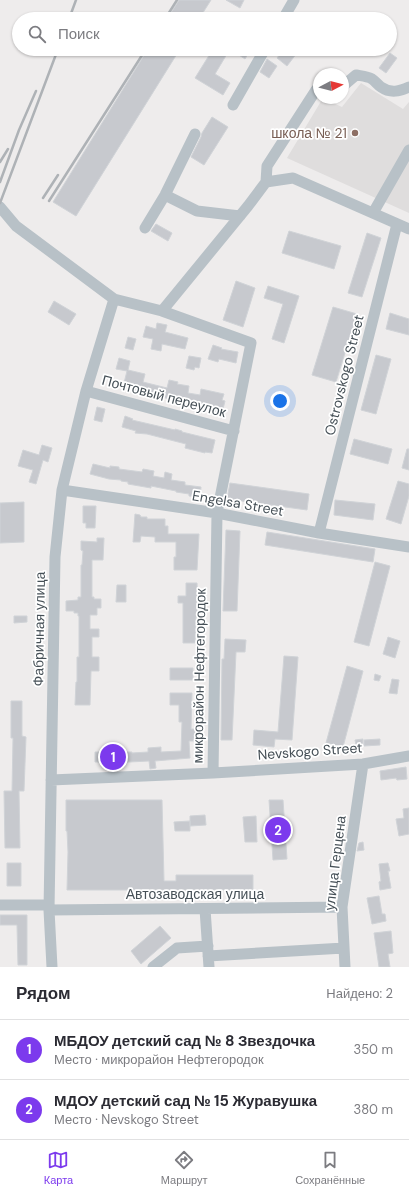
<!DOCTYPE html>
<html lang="ru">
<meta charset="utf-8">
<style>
:root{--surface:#fff;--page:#f2f2f3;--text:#2b2b33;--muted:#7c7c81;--line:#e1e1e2;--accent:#7c3aed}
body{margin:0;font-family:"DM Sans",sans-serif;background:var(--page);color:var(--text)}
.compass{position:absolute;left:313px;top:68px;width:36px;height:36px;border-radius:50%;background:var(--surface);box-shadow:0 1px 3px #0004;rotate:83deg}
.you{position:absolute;left:280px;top:401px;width:14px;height:14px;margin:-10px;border:3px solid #fff;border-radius:50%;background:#1a73e8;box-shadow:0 0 0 6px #1a73e833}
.badge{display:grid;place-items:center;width:26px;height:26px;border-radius:50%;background:var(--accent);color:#fff;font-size:13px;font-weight:700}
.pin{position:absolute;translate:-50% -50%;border:2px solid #fff;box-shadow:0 1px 4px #0006}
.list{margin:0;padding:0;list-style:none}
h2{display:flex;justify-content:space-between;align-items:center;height:52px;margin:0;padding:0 16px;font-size:17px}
h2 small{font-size:13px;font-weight:400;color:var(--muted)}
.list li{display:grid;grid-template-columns:26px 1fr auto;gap:12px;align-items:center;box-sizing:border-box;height:60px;padding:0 16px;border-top:1px solid var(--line)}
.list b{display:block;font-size:15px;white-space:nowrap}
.list p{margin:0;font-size:13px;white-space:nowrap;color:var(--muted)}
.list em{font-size:13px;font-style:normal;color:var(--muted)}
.icon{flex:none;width:22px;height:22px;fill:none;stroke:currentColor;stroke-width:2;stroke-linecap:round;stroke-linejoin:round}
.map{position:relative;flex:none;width:409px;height:967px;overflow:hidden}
.search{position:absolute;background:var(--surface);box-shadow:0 1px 3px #0004;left:12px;right:12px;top:12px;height:44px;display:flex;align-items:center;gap:10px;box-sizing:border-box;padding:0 14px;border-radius:22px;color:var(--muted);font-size:15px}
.sheet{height:172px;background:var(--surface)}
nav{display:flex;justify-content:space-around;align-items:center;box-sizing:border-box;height:56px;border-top:1px solid var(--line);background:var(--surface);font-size:11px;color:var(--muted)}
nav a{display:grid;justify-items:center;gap:2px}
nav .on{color:var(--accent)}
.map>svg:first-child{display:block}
</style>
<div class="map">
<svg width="409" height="967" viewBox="0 0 409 967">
<rect width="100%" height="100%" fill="#eeecec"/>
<path fill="#dfdddd" d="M361,83l42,26 6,-7v111l-122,-55 36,-60 19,9z"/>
<path fill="#c7c9ce" stroke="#d0d3d7" d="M179,0h32l-12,19h-32z
M226,0h18l-4,8z
M148,49h32l-104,167 -23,-14z
M213,49h38l-6,10 -15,-10 -15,25 15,9 -7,12 -28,-17z
M284,49h16l-13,17 -10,-8z
M390,53l7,5 -11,15 -7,-5z
M267,59l10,7 -8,12 -9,-6z
M212,117l16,10 -24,38 -13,-8 10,-20 1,-4z
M156,224l16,9 -4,8 -17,-10z
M289,231l52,15 -7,23 -52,-16z
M367,233l14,5 -19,59 -14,-4z
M236,281l19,7 -12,39 -20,-7z
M268,286l31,10 -15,47 -12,-4 11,-35 -19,-6z
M54,301l22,13 -7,11 -21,-13z
M333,307l24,7 -21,68 -24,-7z
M390,313l19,6v16l-23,-6z
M157,323l10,2 -2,7 23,6 -3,11 -23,-5 -1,7 -10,-2 2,-10 -10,-2 3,-11 10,3z
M128,337l8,2 -3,11 -8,-2z
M213,345l9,3 -1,1 17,3 -2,11 -17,-4 -1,3 -10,-3z
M376,355l15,4 -15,55 -15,-4z
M189,356l12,2 -2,10 -4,-1 -1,3 -8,-2z
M119,358l11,3 -2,9 17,4 -2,8 24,6 2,-8 9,2 -1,2 12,2 -1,7 12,2 1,-6 23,5 -2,6 3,1 -3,12 -31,-6v-2l-12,-3v-1l-32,-7 -24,-7 4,-16 -11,-2z
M97,407l8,2 -3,13 -8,-2z
M125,416l8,3 -1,1 43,10v-1l7,2v1l33,8 -3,13 -7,-1v1l-20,-5 1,-4 -39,-10 -12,-1 1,-2 -14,-4z
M354,439l38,10 -4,15 -38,-10z
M42,445l10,3 -4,14 -5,-2 -7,24 -7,-2 4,-12 -15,-4 5,-16 16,5z
M407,449h2v21l-7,-2z
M93,464l17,4v-2l9,1v2l23,3 1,-3 11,2 -1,5 11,2 1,-6 7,2 -1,6 14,2v3l16,2 -1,10 -11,-1v-2l-13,-2v-1l-25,-5v2l-23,-4v-2l-7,-1v-1l-12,-1 -19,-5z
M398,481l11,3v12l-8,28 -15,-5z
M230,483l79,11 -2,16 -80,-11z
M335,500l40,4 -2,16 -39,-5z
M24,502v40l-24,1v-40z
M83,506h13l-1,22h-9v-5h-3z
M135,514l5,1 1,2h6v2h18v7h3v8h31l-2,36h-23v-13h2v-15h-21v-5l-14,-1 -1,6h-7z
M226,530l14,1 -3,80h-14z
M267,532l108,17 -2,13 -108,-17z
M97,538h7l-1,22h-11v37h2v2h7v9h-4v7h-7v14h9v8h-7v20h7v14h-8l-1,34h-15l1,-23h1v-25h2v-41h-1v-3h-4v-2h-8v-10l12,-1v-3h3v-32h1l1,-14 -2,-1v-9l16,1z
M375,562l15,4 -21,80 -15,-4z
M186,583h11l1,34h-2l-1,26h-12v-40h-5v-7h8z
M117,585h9v17h-10z
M14,616h13v6l-13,1z
M388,637l12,4 -5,17 -12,-4z
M225,639l21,1 -1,12h-9l-4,88h-11l1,-81h2z
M284,656l14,1 -6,83 -17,-1 -1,8 -21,-2 1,-15 24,2z
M347,666l16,5 -20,76 -17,-4z
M170,668h23v12h-23z
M375,674l6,2 -2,5 -5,-1z
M392,679l7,1 -2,14 -8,-1z
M170,693h22l-1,36h9v12h-11l1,17 -35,3 1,7 -6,1 -1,-8 -20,1h-34v-10h37v1l16,-1v-4l13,-1v5l20,-1 1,-29h-3v-17h-9z
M11,701h11v35l4,1 -2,54h-5l1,57h-15l-1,-57h8l1,-53h-2z
M363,739v6h-7l-1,-5z
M380,739v6l-16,1v-6z
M406,767l1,12 -10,1 -1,-2 -15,2 -1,-9z
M66,800h96l2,81h12v-6h77v15h-186l1,-38 -1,-21h-1z
M269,800h14l4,59 -14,1z
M409,808v26l-10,2 -3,-17 8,-1 -1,-9z
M205,815l1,10 -16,1v-10z
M256,816l1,26h-12l-2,-25z
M190,821v10h-15l-1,-9z
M363,842l1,8 -7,1 2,-8z
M7,863h14v23h-14z
M388,863l2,8h-2l3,17 -11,2 -1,-8 2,-1 -2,-17z
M379,896l3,18h3l1,7 -14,3 -5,-26z
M0,915h27v50h-9l-1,-40h-17z
M160,926l11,12 -30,26 -10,-13z
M391,931l2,22 -5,1 2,13h-11l-5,-34z"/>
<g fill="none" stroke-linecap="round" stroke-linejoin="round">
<path stroke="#b8c1c7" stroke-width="11" d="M283,19l11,-19
M343,86l13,-11c5,1 11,1 16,4 3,2 6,6 9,8 10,7 19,4 28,0
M233,105l32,-56
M266,182l1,-16 49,-76 3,-1
M165,195l32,16 43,5
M0,207l16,19 98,73 48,12 86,-105 18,-24 27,-4 116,51
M373,213l36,-63
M145,228l20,-33 30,-61
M162,311l89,32 -34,170 -4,260
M86,391l148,40
M62,490l155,23 102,20 90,14
M319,533l78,-309
M51,780l162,-7 150,-9 46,-8
M0,905h49
M205,909l4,58
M49,910l293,-3
M208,956l136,-8
M52,967l-3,-57 6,-353 7,-67 24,-99 28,-92
M153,967l24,-19 31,-2
M345,967l-3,-60 21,-143"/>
<path stroke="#aeb2b6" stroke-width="2.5" d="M69,19l7,-19
M165,19l12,-19
M0,162l8,-13
M0,182l19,-52 17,-39
M43,198l15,-23
M49,201l97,-152
M0,203l58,-154"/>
</g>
<circle fill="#8d6e63" stroke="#fff" stroke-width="1.5" cx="355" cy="133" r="4"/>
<g text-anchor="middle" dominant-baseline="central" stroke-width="3.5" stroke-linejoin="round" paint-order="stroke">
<g font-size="14" fill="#785e54" stroke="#fff" text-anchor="end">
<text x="347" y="133">школа № 21</text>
</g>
<g font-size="14" fill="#465057" stroke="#fff">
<text transform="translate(344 375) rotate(-76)">Ostrovskogo Street</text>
<text transform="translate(164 396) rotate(15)">Почтовый переулок</text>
<text transform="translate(238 503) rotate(10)">Engelsa Street</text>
<text transform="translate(39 629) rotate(-89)">Фабричная улица</text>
<text transform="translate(199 676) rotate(-89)">микрорайон Нефтегородок</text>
<text transform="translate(310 751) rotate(-4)">Nevskogo Street</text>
<text transform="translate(335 863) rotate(-83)">улица Герцена</text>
<text x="195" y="894">Автозаводская улица</text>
</g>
</g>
</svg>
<svg class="compass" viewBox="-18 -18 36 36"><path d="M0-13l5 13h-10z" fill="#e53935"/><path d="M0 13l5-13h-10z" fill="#7c7c81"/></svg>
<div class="you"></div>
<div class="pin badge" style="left:113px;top:757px">1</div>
<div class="pin badge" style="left:278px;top:830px">2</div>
<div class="search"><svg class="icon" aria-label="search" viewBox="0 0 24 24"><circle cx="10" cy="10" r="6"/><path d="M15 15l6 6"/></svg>Поиск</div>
</div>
<section class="sheet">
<h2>Рядом<small>Найдено: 2</small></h2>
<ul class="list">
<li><span class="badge">1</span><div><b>МБДОУ детский сад № 8 Звездочка</b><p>Место · микрорайон Нефтегородок</p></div><em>350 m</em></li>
<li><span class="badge">2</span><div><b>МДОУ детский сад № 15 Журавушка</b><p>Место · Nevskogo Street</p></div><em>380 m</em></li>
</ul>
</section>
<nav>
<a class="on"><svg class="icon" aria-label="map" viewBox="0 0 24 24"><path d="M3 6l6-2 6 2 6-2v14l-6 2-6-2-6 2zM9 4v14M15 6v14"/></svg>Карта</a>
<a><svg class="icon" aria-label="directions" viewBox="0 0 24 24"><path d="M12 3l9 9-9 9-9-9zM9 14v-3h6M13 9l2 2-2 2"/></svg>Маршрут</a>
<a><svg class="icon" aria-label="saved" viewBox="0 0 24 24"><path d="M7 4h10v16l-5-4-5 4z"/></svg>Сохранённые</a>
</nav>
